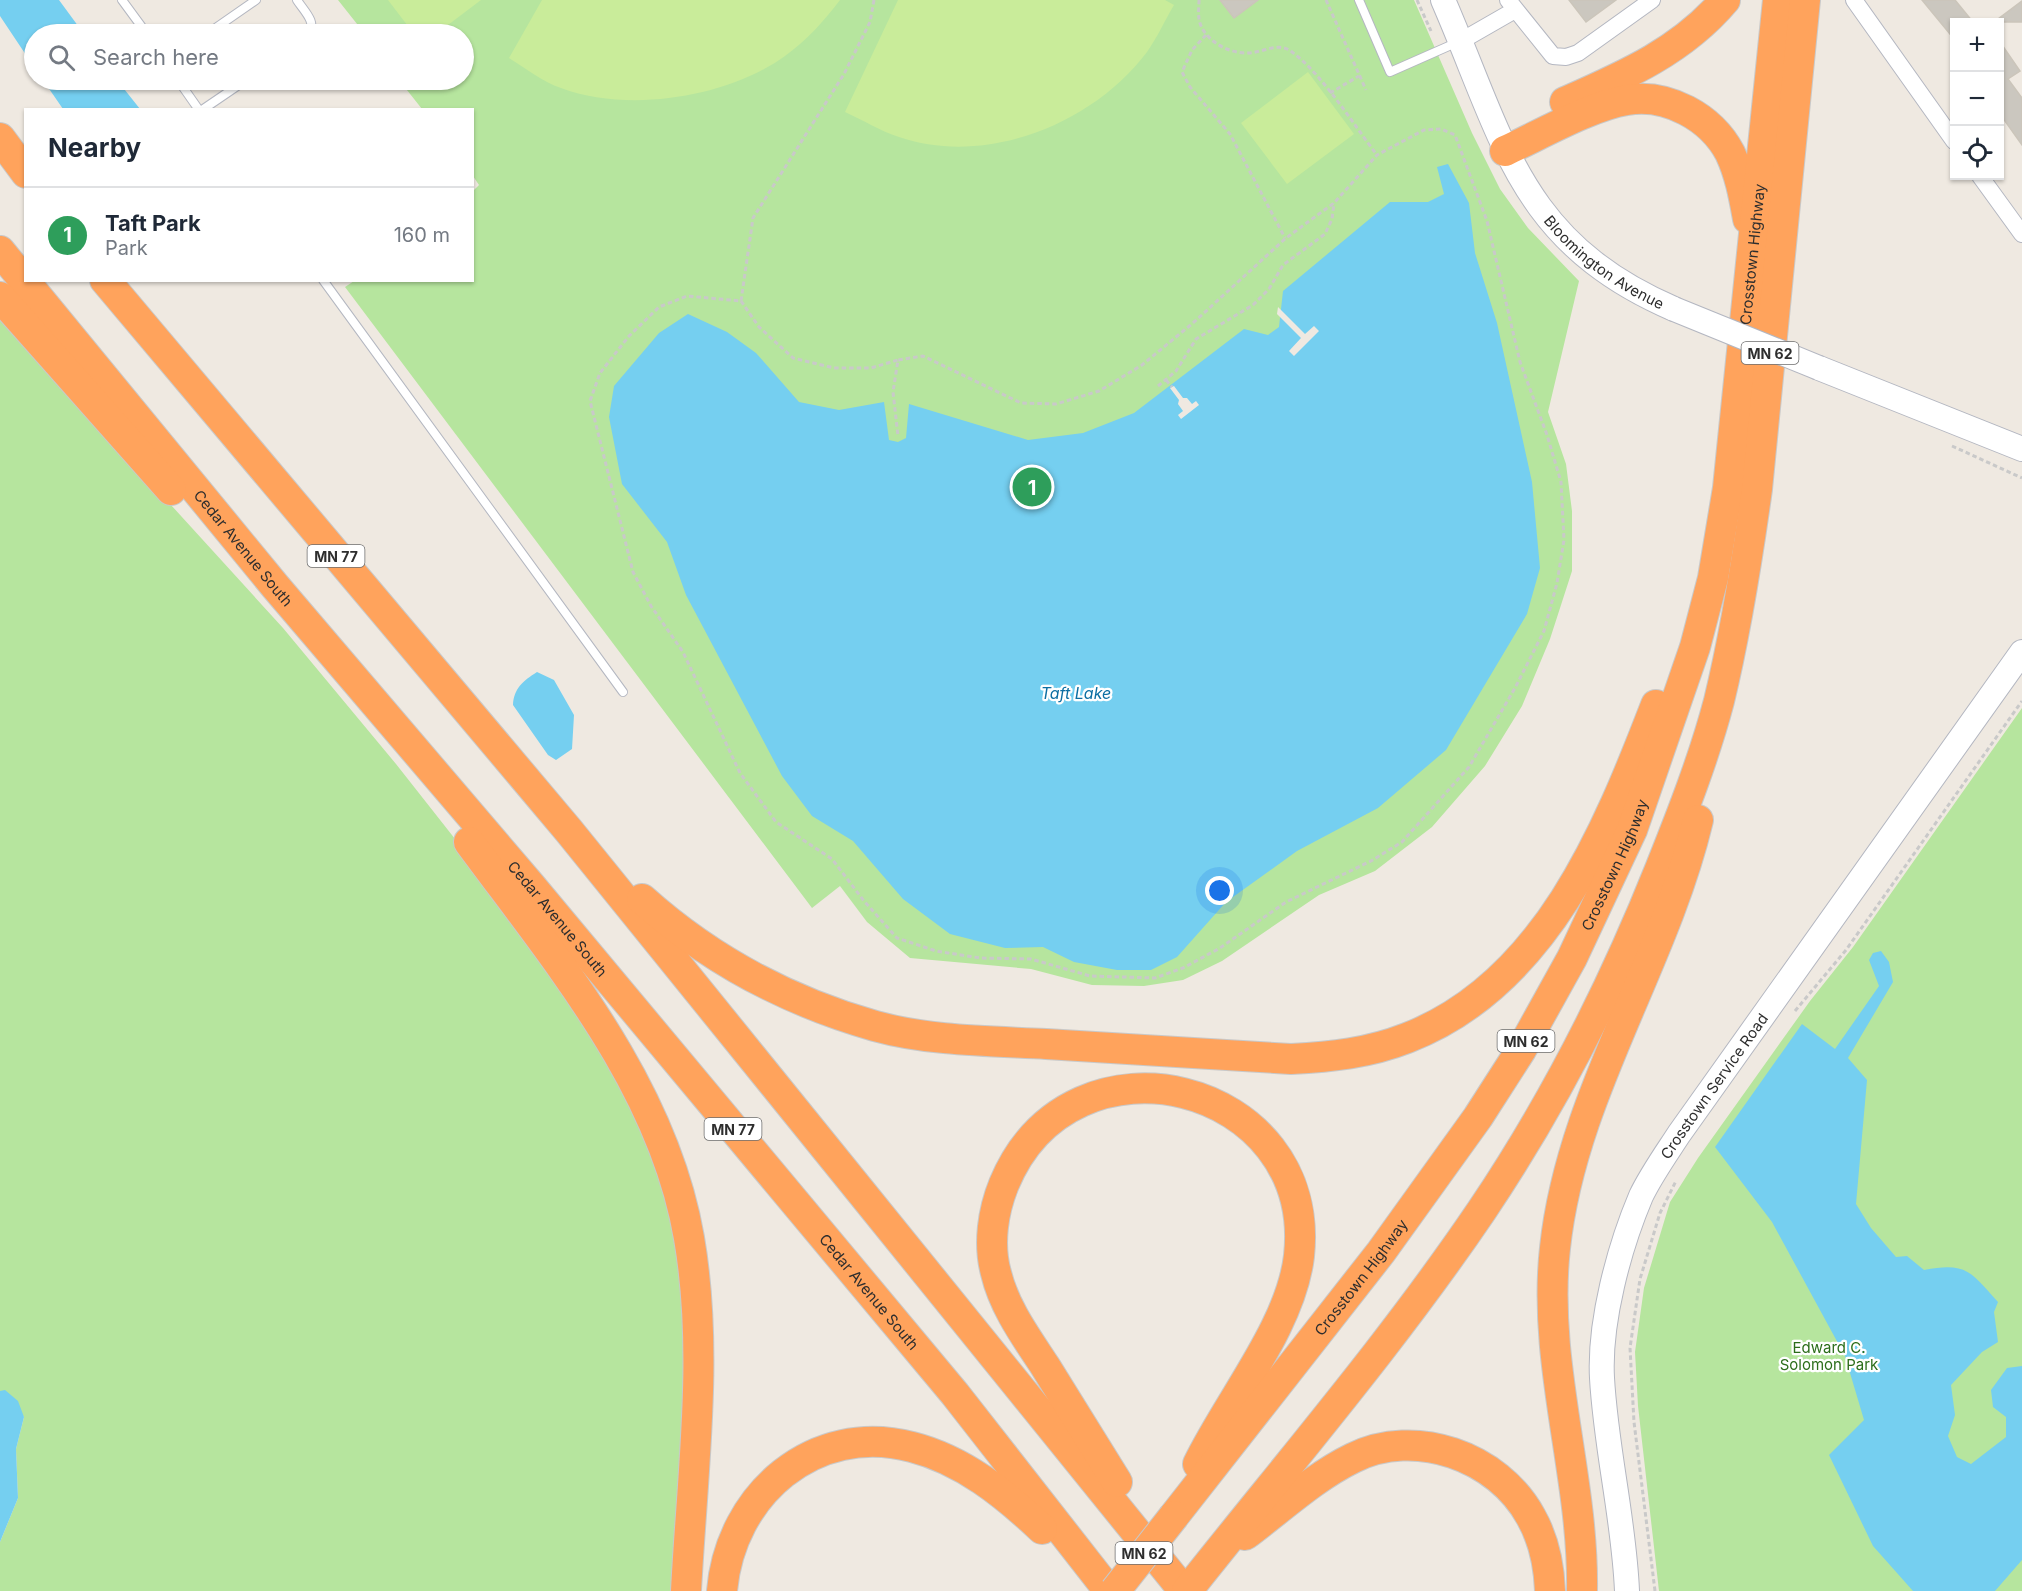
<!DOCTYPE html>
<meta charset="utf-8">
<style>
:root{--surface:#fff;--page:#f2f2f3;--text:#1f2937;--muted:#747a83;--line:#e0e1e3;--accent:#4264fb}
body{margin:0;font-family:Inter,sans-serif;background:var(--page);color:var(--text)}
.controls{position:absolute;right:18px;top:18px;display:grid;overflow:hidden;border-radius:0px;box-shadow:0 2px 4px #0004}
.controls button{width:54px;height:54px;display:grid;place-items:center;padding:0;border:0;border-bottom:2px solid var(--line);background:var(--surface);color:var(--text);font:30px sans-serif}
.you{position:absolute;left:1220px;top:891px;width:21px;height:21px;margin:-15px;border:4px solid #fff;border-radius:50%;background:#1a73e8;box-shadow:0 0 0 9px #1a73e833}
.badge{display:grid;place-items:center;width:39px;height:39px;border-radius:50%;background:var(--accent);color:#fff;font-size:20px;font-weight:700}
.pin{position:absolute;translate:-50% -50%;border:3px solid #fff;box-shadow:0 2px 6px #0006}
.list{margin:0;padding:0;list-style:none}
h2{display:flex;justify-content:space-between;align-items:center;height:78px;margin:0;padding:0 24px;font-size:26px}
h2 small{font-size:20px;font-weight:400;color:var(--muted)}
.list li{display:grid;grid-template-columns:39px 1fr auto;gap:18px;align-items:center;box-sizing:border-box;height:96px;padding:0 24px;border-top:2px solid var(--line)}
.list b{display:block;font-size:22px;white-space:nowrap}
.list p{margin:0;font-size:20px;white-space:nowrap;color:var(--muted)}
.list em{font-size:20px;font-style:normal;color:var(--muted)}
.icon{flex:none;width:33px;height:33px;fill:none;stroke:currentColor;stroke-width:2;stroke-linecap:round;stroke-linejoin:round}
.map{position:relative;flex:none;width:2022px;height:1591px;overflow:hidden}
.search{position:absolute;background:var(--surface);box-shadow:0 2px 4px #0004;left:24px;top:24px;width:450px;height:66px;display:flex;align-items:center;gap:15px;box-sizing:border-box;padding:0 21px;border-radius:33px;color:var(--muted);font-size:22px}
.panel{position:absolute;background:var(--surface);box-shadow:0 2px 4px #0004;left:24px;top:108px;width:450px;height:174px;border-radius:0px}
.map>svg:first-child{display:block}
</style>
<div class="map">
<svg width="2022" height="1591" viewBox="0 0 2022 1591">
<rect width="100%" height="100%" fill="#efe9e1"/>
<path fill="#b6e59e" d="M338,0h1076l58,133 28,56 28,39 51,53 -31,131 18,52 6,47v60l-22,68 -28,67 -37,60 -53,61 -57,44 -56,24 -97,66 -39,19 -39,6 -52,-1 -61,-16 -121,-11 -43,-36 -27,-36 -28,22 -467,-621 9,-6 118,-1 1,-89 6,-6 -6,-9 -1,-66 -50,-1 -23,-29h65v-46h-99z
M0,307l161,187 122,134 113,136 115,146 128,198 48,161 -8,322h-679v-49l18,-44 -2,-49 8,-32 -19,-26h-5z
M2022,708v883h-363l-21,-185 -3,-54 9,-64 26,-86 28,-44 112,-157 43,-54z"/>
<path fill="#c9ec9a" d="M388,0h93l-45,34h-22z
M542,0h298c-15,20 -34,41 -55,56 -58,42 -157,57 -224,32 -18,-6 -36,-20 -52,-30z
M898,0h267l9,5c-9,15 -17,33 -27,47 -54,72 -161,115 -248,85 -19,-6 -36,-17 -54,-25z
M1308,72l46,62 -67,50 -46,-61z"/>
<path fill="#75cff0" d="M0,0h59l25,34h-50v33l-34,-51z
M43,80h74l23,29h-77z
M1448,164l21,39 6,50 22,70 35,159 8,86 -13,46 -81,136 -68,58 -81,43 -71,51 -49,55 -26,13h-34l-43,-8 -31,-15 -38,1 -55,-14 -47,-35 -50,-58 -41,-25 -30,-40 -96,-181 -19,-53 -45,-58 -13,-67 5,-31 45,-53 29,-19 39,18 29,21 43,49 40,8 45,-8 5,38 9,2 8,-4 3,-34 119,36 55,-7 51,-20 110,-84 24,6 11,-8 4,-36 107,-89h38l16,-8 -7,-27z
M537,672l17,8 20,35 -2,34 -16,11 -8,-5 -35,-50c1,-17 10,-24 24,-33z
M1881,951l8,11 4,20 -45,76 19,22 -11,124 15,24 25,29 11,-1 17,14c43,-8 47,2 74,32l-4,10 4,30 -16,10 -31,33 4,30 -7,21 9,21 14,7 35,-27v-20l-13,-10 -2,-17 16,-22 15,-2v194l-27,31h-82l-40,-45 -44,-91 35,-35 -19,-64 -73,-134 -57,-75 87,-123 33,25 44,-63 -10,-26 4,-7z
M5,1390l13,11 6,16 -8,32 2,49 -18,44v-151z"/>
<path fill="#efe9e1" d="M1278,307l27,27 9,-8 5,5 -25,25 -5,-5 12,-13 -24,-24z
M1174,386l9,12h4l5,6 4,-3 3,4 -18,14 -3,-4 5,-4 -5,-7 1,-4 -9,-12z"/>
<path fill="#cbc7bf" stroke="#cbc5ba" stroke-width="1.5" d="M1220,0h38l-24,18z
M1569,0h47l-30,22z
M1922,0h33l18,22h-19v17z
M2022,1v21h-28z
M2000,42l20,29 -12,8 14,19v47l-22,-31z"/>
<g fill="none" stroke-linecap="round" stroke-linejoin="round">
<defs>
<path id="lane" d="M122,0l25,34
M297,0c7,11 20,22 12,34
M1359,0l31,72 68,-30
M207,34l49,-34
M178,80l21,30
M202,110l44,-30
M323,280l300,412"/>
<path id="street" d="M1508,0l45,56 13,1 12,-4 74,-53
M1854,0l100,141
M1461,41l54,-31
M1980,176l42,58"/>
<g id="secondary">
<path id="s1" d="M1443,0c61,140 76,242 231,309"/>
<path d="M1819,368l203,81"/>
<path id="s2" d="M1627,1591c-3,-72 -21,-141 -25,-213 -3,-56 17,-130 39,-182 10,-21 25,-42 38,-62l343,-482"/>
</g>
<g id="highway">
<path d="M1565,102c59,-26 117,-51 160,-102"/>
<path d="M0,138l26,35"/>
<path d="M1505,151c35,-16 85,-45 122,-51 40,-7 84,17 103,53 10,21 14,44 18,66"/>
<path id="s3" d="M0,251l275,335 256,300 424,508 154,197"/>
<path d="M105,280l464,551 615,760"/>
<path d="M0,297l171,193"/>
<path d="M469,842c89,121 194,244 220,396 20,115 3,237 -3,353"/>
<path d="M642,899c68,61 145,102 233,127 54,15 115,15 171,18 82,5 163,10 245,15 40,-2 78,-6 116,-21 138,-53 200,-206 249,-333"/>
<path d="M1117,1482c-24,-39 -48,-77 -72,-116 -19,-29 -41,-59 -49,-93 -8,-29 -3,-62 8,-89 68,-164 314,-102 295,72 -8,70 -70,144 -101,208"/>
<path id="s4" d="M1174,1516l207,-264 97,-135 43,-67 51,-92 60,-128 63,-183 18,-69 15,-90 50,-488"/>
<path d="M1245,1535c35,-26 69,-58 108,-77 62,-31 145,-2 178,59 13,23 18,47 19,74"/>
<path d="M722,1591c8,-96 92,-170 190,-144 51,13 93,47 130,82"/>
<path d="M1187,1591c99,-125 205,-248 295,-381 72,-107 130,-221 178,-341 22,-55 44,-111 59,-168 17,-70 28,-140 38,-212l48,-489"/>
<path d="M1582,1591c2,-115 -40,-227 -27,-343 16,-152 108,-281 143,-428"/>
</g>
</defs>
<use href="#lane" stroke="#b4b7c1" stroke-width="10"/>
<use href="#street" stroke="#b4b7c1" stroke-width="18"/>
<use href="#secondary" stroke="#b4b7c1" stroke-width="26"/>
<use href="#highway" stroke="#c9c9c9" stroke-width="32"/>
<path stroke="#c9c9c9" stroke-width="3" stroke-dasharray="4.5 3" stroke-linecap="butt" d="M874,0l-4,22 -26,52 -91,144 -12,83 -54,-5 -28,11 -30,29 -29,37 -10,28 43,171 18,34 32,46 57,121 36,49 56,37 32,42 33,37 39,13 44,7 51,1 59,17 65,2 28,-10 37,-20 66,-46 85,-41 31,-19 67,-75 46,-79 29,-57 13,-48 7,-43 -3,-58 -14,-47 -27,-73 -33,-141 -32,-86 -14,-6 -17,1 -47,25 -43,48 -48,35 -93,85 -51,42 -43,26 -43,13 -35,-1 -98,-47 -25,4 -5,32 5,44
M1199,0c0,6 -1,13 0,19 3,20 29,35 49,34 14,0 31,-12 44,-1 31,23 61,72 85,103
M1326,0l40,90
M1417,0l14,31
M1206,35l-14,15 -10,22 8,15 40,47 55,104
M1330,93l29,-17
M741,301l18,26 34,31 41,10h37l27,-8
M1166,380l6,7
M1158,386l18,-15 20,-32 57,-34 16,-16 14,-24 42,-31 7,-15 2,-16
M1952,446l70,32
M1795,1011l51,-61 176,-249
M1655,1591l-21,-169 -4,-74 10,-69 20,-66 16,-32"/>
<use href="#lane" stroke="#fff" stroke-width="8"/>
<use href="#street" stroke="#fff" stroke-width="16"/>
<use href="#secondary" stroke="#fff" stroke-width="24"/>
<use href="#highway" stroke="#ffa35c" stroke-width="30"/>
<defs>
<path id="secondary-bridge" d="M1674,309l145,59"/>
<path id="highway-bridge" d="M1115,1591l59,-75"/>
</defs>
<use href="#secondary-bridge" stroke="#b4b7c1" stroke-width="26" stroke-linecap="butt"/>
<use href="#highway-bridge" stroke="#c9c9c9" stroke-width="32" stroke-linecap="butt"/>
<use href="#secondary-bridge" stroke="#fff" stroke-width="24"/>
<use href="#highway-bridge" stroke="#ffa35c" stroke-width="30"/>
</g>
<g text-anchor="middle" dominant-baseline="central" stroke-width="4.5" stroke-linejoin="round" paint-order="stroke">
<g fill="#fff" stroke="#6d6d6d" stroke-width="1.5">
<rect x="1741.5" y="342" width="57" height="22" rx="4.5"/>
<rect x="307.5" y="545" width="57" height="22" rx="4.5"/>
<rect x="1497.5" y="1030" width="57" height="22" rx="4.5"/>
<rect x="704.5" y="1118" width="57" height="22" rx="4.5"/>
<rect x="1115.5" y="1542" width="57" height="22" rx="4.5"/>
</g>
<g font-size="14" font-weight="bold" fill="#2e2e2e">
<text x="1770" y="353">MN 62</text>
<text x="336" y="556">MN 77</text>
<text x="1526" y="1041">MN 62</text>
<text x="733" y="1129">MN 77</text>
<text x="1144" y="1553">MN 62</text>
</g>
<g font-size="15" fill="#2e2e2e" stroke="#fff">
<text stroke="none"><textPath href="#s4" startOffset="1419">Crosstown Highway</textPath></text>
<text stroke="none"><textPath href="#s1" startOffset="315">Bloomington Avenue</textPath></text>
<text stroke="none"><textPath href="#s3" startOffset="384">Cedar Avenue South</textPath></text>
<text stroke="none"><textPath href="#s4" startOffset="789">Crosstown Highway</textPath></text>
<text stroke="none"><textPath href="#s3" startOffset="870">Cedar Avenue South</textPath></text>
<text stroke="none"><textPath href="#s2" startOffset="534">Crosstown Service Road</textPath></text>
<text stroke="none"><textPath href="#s4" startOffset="303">Crosstown Highway</textPath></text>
<text stroke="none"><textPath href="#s3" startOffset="1356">Cedar Avenue South</textPath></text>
</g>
<g font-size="15" fill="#2c6e1b" stroke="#fff">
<text x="1829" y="1347">Edward C.<tspan x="1829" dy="17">Solomon Park</tspan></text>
</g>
<g font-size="16" font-style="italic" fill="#0d6fa3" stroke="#fff">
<text x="1076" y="693">Taft Lake</text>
</g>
</g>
</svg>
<div class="controls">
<button>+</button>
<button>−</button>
<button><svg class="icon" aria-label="locate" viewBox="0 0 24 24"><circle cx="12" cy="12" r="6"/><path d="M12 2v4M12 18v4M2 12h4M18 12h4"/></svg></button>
</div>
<div class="you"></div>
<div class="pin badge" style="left:1032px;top:487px;background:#2e9e5b">1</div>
<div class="search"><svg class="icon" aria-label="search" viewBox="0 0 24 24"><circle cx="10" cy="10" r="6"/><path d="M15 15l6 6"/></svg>Search here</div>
<section class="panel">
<h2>Nearby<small></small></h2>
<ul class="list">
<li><span class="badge" style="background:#2e9e5b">1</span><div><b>Taft Park</b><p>Park</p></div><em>160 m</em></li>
</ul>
</section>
</div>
